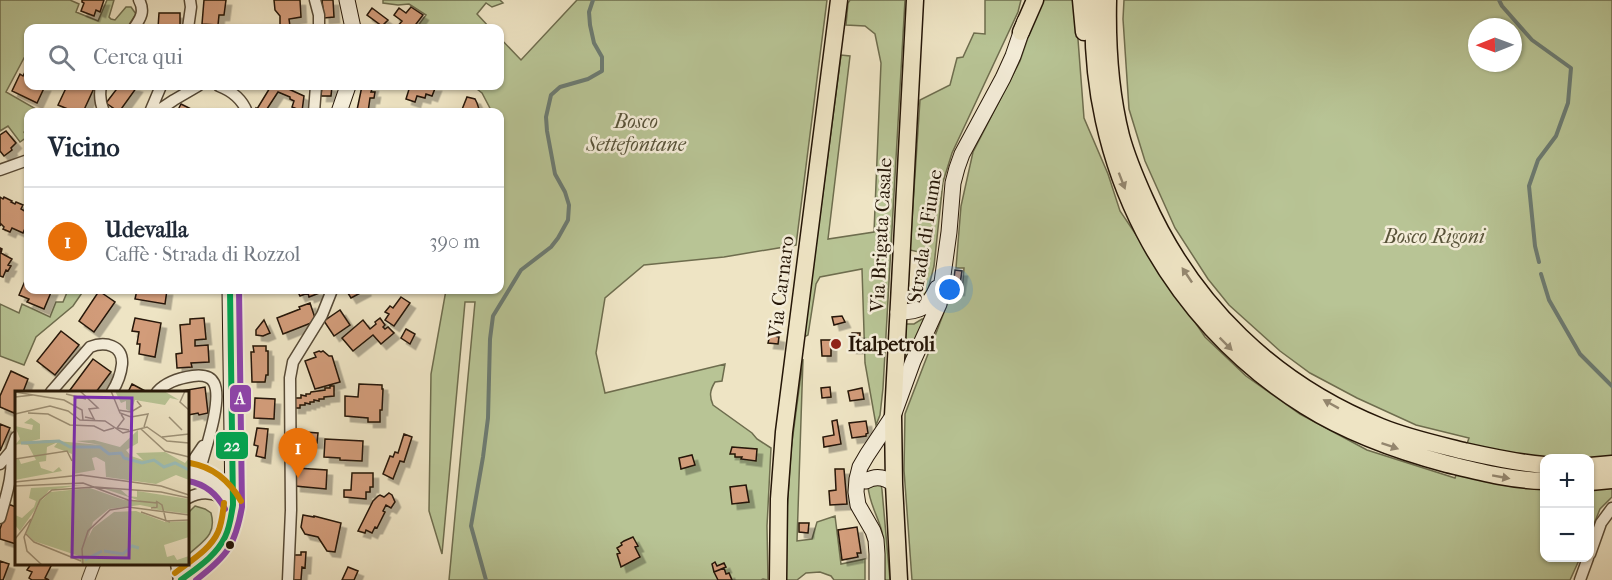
<!DOCTYPE html>
<html lang="it">
<meta charset="utf-8">
<style>
:root{--surface:#fff;--page:#f6f6f7;--text:#1f2937;--muted:#747a83;--line:#e0e1e3;--accent:#111827}
body{margin:0;font-family:"IM FELL French Canon",serif;background:var(--page);color:var(--text)}
.controls{position:absolute;right:18px;bottom:18px;display:grid;overflow:hidden;border-radius:12px;box-shadow:0 2px 4px #0004}
.controls button{width:54px;height:54px;display:grid;place-items:center;padding:0;border:0;border-bottom:2px solid var(--line);background:var(--surface);color:var(--text);font:30px sans-serif}
.compass{position:absolute;left:1468px;top:18px;width:54px;height:54px;border-radius:50%;background:var(--surface);box-shadow:0 2px 4px #0004;rotate:269deg}
.you{position:absolute;left:950px;top:290px;width:21px;height:21px;margin:-15px;border:4px solid #fff;border-radius:50%;background:#1a73e8;box-shadow:0 0 0 9px #1a73e833}
.badge{display:grid;place-items:center;width:39px;height:39px;border-radius:50%;background:var(--accent);color:#fff;font-size:20px;font-weight:700}
.pin{position:absolute;translate:-50% -50px;filter:drop-shadow(0 2px 3px #0008)}
.pin::after{content:'';position:absolute;top:32px;width:21px;height:18px;background:inherit;clip-path:polygon(0 0,100% 0,50% 100%)}
.list{margin:0;padding:0;list-style:none}
h2{display:flex;justify-content:space-between;align-items:center;height:78px;margin:0;padding:0 24px;font-size:26px}
h2 small{font-size:20px;font-weight:400;color:var(--muted)}
.list li{display:grid;grid-template-columns:39px 1fr auto;gap:18px;align-items:center;box-sizing:border-box;height:108px;padding:0 24px;border-top:2px solid var(--line)}
.list b{display:block;font-size:22px;white-space:nowrap}
.list p{margin:0;font-size:20px;white-space:nowrap;color:var(--muted)}
.list em{font-size:20px;font-style:normal;color:var(--muted)}
.icon{flex:none;width:33px;height:33px;fill:none;stroke:currentColor;stroke-width:2;stroke-linecap:round;stroke-linejoin:round}
.map{position:relative;flex:none;width:1612px;height:580px;overflow:hidden}
.search{position:absolute;background:var(--surface);box-shadow:0 2px 4px #0004;left:24px;top:24px;width:480px;height:66px;display:flex;align-items:center;gap:15px;box-sizing:border-box;padding:0 21px;border-radius:12px;color:var(--muted);font-size:22px}
.panel{position:absolute;background:var(--surface);box-shadow:0 2px 4px #0004;left:24px;top:108px;width:480px;height:186px;border-radius:12px}
.map>svg:first-child{display:block}
</style>
<div class="map">
<svg width="1612" height="580" viewBox="0 0 1612 580">
<defs>
<filter id="shadow"><feDropShadow dx="5.5" dy="5.5" stdDeviation="0" flood-color="#0004"/></filter>
</defs>
<rect width="100%" height="100%" fill="#eee4c4"/>
<filter id="stains"><feTurbulence type="fractalNoise" baseFrequency=".00333" numOctaves="4"/><feColorMatrix values="0 0 0 0 .2 0 0 0 0 .09 0 0 0 0 .02 0 0 0 .5 -.17"/></filter>
<radialGradient id="worn" r=".72"><stop offset=".6" stop-color="#630" stop-opacity="0"/><stop offset="1" stop-color="#630" stop-opacity=".3"/></radialGradient>
<path fill="#b8c495" stroke="#6e6d4e" stroke-width="1.5" fill-rule="evenodd" d="M0,0h70l9,4 -3,8 22,9 9,-21h7l-5,17 2,2 4,1 11,-13h5l5,7 -9,14h-99v32l-4,-2 -18,34 30,17 -1,2 3,1h-10v16l-4,4 3,5 -7,5 -12,-16 -8,5z
M383,0h117l3,3 -11,4 -6,-4 -9,11 13,14h-71l-2,-1 9,-12 -17,-11 -11,1 -15,-2z
M577,0h250l-31,245 -72,12 -80,8 -39,33 -9,55 9,40 120,-29 -3,17 -7,1c-5,8 -6,14 -2,23l39,28 5,6 14,9 -4,78 1,54 -5,-1 -2,1h-312l26,-278h-10l-23,252 -13,-43 2,-137 15,-84h54v-178h-8l-10,-19 -9,-7h27v-48l21,22z
M850,0h55l-22,388 -3,27 -4,10 -11,-62 -3,-94 -42,8 -4,7 -8,51 -4,2 37,-282 9,1 -22,183 46,-7 7,-169 -6,-29 -10,-8 -19,-1 2,-22z
M985,0h36l-3,12 -66,141 -9,29 -9,84 -7,28 -20,10 1,-13 9,-3 2,-36 -9,-2 10,-150 30,-15 7,-27 6,-1 11,-24 11,1z
M1041,0h34l9,118 24,56 12,37 85,126 41,39 54,38 67,36 88,28 14,-40 -53,-13 -59,-27 -47,-25 -30,-22 -51,-46 -21,-26 -33,-51 -30,-67 -16,-52 -6,-90 1,-19h488v497l-12,12 -10,25v-76h-46v100h36l-10,22h-658l-8,-110 1,-56 46,-120 11,1 2,-27h-8l5,-62 12,-54 47,-91zM1477,27h36v36h-36z
M68,290h16l-11,16 -37,31 -12,28 -24,-9v-52l19,9 3,-9 28,13 6,-15h7z
M922,319h3l-19,39h-1l1,-34h8z
M803,359l-6,182 15,-2 5,-17 18,-6 6,48 24,-5v21h-31l-3,-4 -11,-4 -14,1 -9,7h-11v-55l5,-75z
M881,484l1,6 8,90h-7c0,-16 2,-33 -1,-48 -4,-16 -13,-29 -14,-46z
M195,506l10,3 6,4c6,22 -8,28 -22,41l-1,-41z"/>
<g fill="none" stroke-linecap="round" stroke-linejoin="round">
<path stroke="#6c7b72" stroke-width="4" d="M1499,0l3,6 30,34 39,28 -3,35 -12,33 -18,24 -9,26 6,60 4,16
M1541,274l8,26 31,54 32,32
M486,580l-15,-54 12,-69 5,-39 2,-79 3,-23 28,-46 30,-23 7,-9 10,-18 1,-15 -4,-13 -10,-18 -8,-43 -1,-14 5,-22 9,-8 28,-8 14,-8v-14l-8,-14 -4,-18 -1,-13 4,-12"/>
</g>
<path fill="#d29c7a" stroke="#251607" stroke-width="1.5" filter="url(#shadow)" d="M82,0h22l-4,12 -4,-2 -2,6 -13,-5 3,-8 -2,-1z
M204,0h22l-2,15h-5l-1,10 -16,-1z
M274,0h26l1,17 -12,2 1,7h10v2h-20v-12l-5,-6z
M322,0h11l1,17 -10,1z
M411,7l12,8 -10,13 -3,-1 -1,1h-13l6,-7 -8,-6 5,-7 7,5z
M372,8l16,12 -6,6 -15,-11z
M159,13h21v15h-22z
M28,71v15h17l-8,17 -25,-12 8,-17 3,2 2,-4 2,1z
M67,86h28l-12,26h-8l-17,-7z
M119,86h15l3,1 -18,25 -13,-9z
M271,86h4l5,2 2,-2 22,10 -2,15 -10,-4 2,-6 -4,-2v-2l-12,-5 -13,20h-12l3,-4 1,1z
M322,86h10l-1,10h-10z
M362,86h11l-2,6h4l-1,6h-4l-2,14 -11,-2z
M410,86h26l-4,10 -6,-2 -1,4 -8,-2 -2,6 -9,-3z
M467,97l8,2 2,4 3,9h-19z
M181,104l12,6 -2,2h-14z
M6,131l10,12 -5,5 1,2 -8,6 -4,-5v-16z
M0,197l3,2 1,-2 8,4 -1,1 4,2 1,-2 7,3 -2,4 7,4v14l-2,-1 -3,7 -11,-5 -2,4 -7,-3 1,-2 -3,-3 -1,2z
M0,248l2,1 -1,4 11,6 -4,6 3,1 -3,5 -2,-1 -3,7 -3,-1z
M955,270l7,1 -3,19h-4l1,-3h-3z
M28,274v16h24l-8,19 -17,-7 2,-3 -10,-4z
M137,290h30l-2,14 -30,-5z
M297,290h24l1,2 -13,5 -1,-4 -8,3z
M346,290h20l-15,8z
M99,291l16,11 -21,30 -15,-11z
M401,297l9,6 -16,23 -9,-6 4,-6 -4,-2 5,-6 3,2z
M310,303l6,18 -33,13 -6,-16 23,-9 -1,-2z
M340,310l10,15 -16,11 -10,-15z
M842,316l3,6 -11,3 -2,-8z
M135,318l26,5 -6,34 -16,-3 1,-10h-3l2,-12 -7,-1z
M204,318l2,21 -11,1v6l13,-1 1,17 -18,1 1,4 -15,1 -1,-14 6,-1 -2,-28 10,-1v-5z
M380,318l5,7 -2,2 2,2 3,-2 6,6 -13,11 -8,-9 -20,16 -11,-13 21,-18 7,9 6,-5 -1,-2z
M264,320l6,13 -7,3 -7,-1v-5z
M406,329l9,5 -5,10 -9,-6z
M61,331l18,14 -24,30 -18,-14z
M852,333h8l-1,15h-8z
M770,335l9,2 -1,7 -10,-1z
M821,340h10v16h-9z
M253,346h13v5h2v24h-2l-1,7h-13l-1,-30h3z
M319,351l2,1 2,-1 6,5h3l8,26 -25,7 -10,-28 11,-4 -2,-4z
M93,359l18,13 -15,20h-22l-4,-2z
M11,371l17,8 -5,13h-7v15l-2,6 -14,-6v-11z
M132,384l15,8h-19z
M359,384l23,1v4h1l-1,21h-2v12h-12v-4l-23,-2v-20l13,1z
M330,386h4v10l-10,1v2h-5v2l-5,-1v2h-4v2l-5,-1v2h-5v3h-7v-10h8v-3l5,1v-2h4l1,-2 14,-2v-2h5z
M205,387l3,26 -9,2 -1,-2 -10,2v-23h-13z
M830,387l1,10 -9,1 -1,-10z
M862,388l2,11 -14,2 -2,-10z
M255,398l20,1 -1,20 -20,-1z
M837,420l4,24 -17,3 -1,-10 11,-2 -2,-14z
M866,421l2,12 -2,1v2l-14,2 -3,-15z
M0,424l10,4 -10,23z
M257,428l11,1 -3,29 -9,-2 2,-10 -4,-1z
M305,432l13,1 -1,10 -13,-1z
M404,434l8,3 -8,25 -4,-1 -7,18 -10,-5 7,-18 3,1 2,-5 3,1z
M325,439l38,2 -1,20 -22,-1v-2l-16,-1z
M732,447l25,2 -1,12 -15,-2 1,-2h-7v-3h-5z
M692,455l3,10 -14,4 -2,-11z
M296,468l31,2 -1,19 -31,-3z
M835,469h9l3,35 -17,1 -1,-14 7,-1z
M352,473h21v14h-3v5h-4v7l-22,-2v-7h7z
M746,485l3,17 -17,2 -2,-17z
M389,493l3,2 3,7 -4,6 -5,-3 -3,6 2,1 -8,16 -2,-1 -3,6 -6,-3 -1,3 -7,-2 15,-30 5,-5 2,-1 4,2z
M8,504l8,3v37l-16,-5v-10z
M303,515l11,2v-1l27,7 -6,29 -8,-1 -9,-14 -13,-3 -4,-7z
M799,523h10l-1,10 -9,-1z
M857,527l4,26h-4l1,4 -16,3 -4,-30z
M633,537l5,9 -3,1 5,10 -19,10 -4,-13 3,-1 -3,-5 5,-3 -1,-2 3,-2z
M301,552h5l-1,16 -3,-1 -1,13h-10l2,-25h8z
M0,561l9,3 -6,16h-3z
M715,562l2,4 7,-3 2,4 -12,5 -2,-8z
M31,564h21l-7,14 4,2h-17l-3,-2 3,-6 -5,-2z
M348,567l10,4 -4,9h-12z
M724,568l2,6 3,-1 3,7h-14l-4,-8z"/>
<g fill="none" stroke-linecap="round" stroke-linejoin="round">
<defs>
<path id="minor" d="M315,0l4,15v13
M134,28c7,-10 11,-17 5,-28
M188,28l3,-21 -1,-7
M101,86c-2,10 -1,17 3,26
M219,86c13,5 23,13 28,26
M150,112l11,-26
M156,112l18,-12 24,-14
M314,112l2,-26
M0,170l28,-10
M51,392l39,-45c15,-6 33,-2 32,17 -1,10 -5,20 -10,28
M157,392c9,-10 22,-14 36,-16 8,-1 17,-1 21,7 9,18 -10,70 -15,90
M0,464l11,-13 5,-14
M188,468l15,-22
M188,498c16,-9 31,-5 45,7
M0,518c6,-22 14,-45 11,-67
M1590,554l11,-31 11,-15
M176,564l3,16
M288,580l3,-70 -1,-132 3,-16 29,-47 10,-25
M1580,580l8,-22"/>
<path id="tertiary" d="M188,472c20,2 36,14 44,32
M88,580l6,-16"/>
<path id="secondary" d="M347,0l6,28
M339,112l9,-26
M898,312c22,0 30,-4 39,-24
M866,481c10,-6 19,-4 28,3
M181,580c15,-12 35,-25 44,-42 5,-10 6,-22 8,-33l-3,-215
M877,580v-26l-1,-14 -3,-9 -15,-26 -2,-13 1,-13 3,-12 7,-12 26,-39 20,-55 26,-57 10,-72 4,-49 4,-15 5,-14 41,-76 10,-22 12,-35"/>
<path id="primary" d="M778,580l1,-81 5,-67 55,-432
M899,580l-5,-96 -1,-68 22,-416"/>
<path id="trunk" d="M1081,0l3,32
M1094,0c-8,164 71,318 211,406 43,27 93,45 142,58 33,8 63,16 97,17
M1108,0c-1,45 2,92 13,136 6,22 15,43 24,63 47,106 129,185 236,228 27,11 55,17 83,24 27,6 53,12 80,14
M1021,32l14,-32
M1590,466l22,-2
M1590,482l22,-2"/>
</defs>
<use href="#minor" stroke="#574a36" stroke-width="13"/>
<use href="#tertiary" stroke="#574a36" stroke-width="14"/>
<use href="#secondary" stroke="#251607" stroke-width="17"/>
<use href="#primary" stroke="#251607" stroke-width="19"/>
<use href="#trunk" stroke="#251607" stroke-width="19"/>
<use href="#minor" stroke="#f4edd9" stroke-width="10"/>
<use href="#tertiary" stroke="#f4edd9" stroke-width="12"/>
<use href="#secondary" stroke="#f4edd9" stroke-width="15"/>
<use href="#primary" stroke="#eee4c4" stroke-width="16"/>
<use href="#trunk" stroke="#eee4c4" stroke-width="16"/>
<defs>
<path id="bus-1" d="M181,580c16,-12 35,-24 44,-43 5,-10 6,-21 8,-32l-3,-215"/>
<path id="bus-2" d="M188,481c17,3 29,13 37,28
M196,580c31,-24 39,-34 46,-73l-3,-217"/>
<path id="bus-3" d="M190,463c23,4 39,17 51,38
M175,573c15,-12 35,-23 43,-41 4,-9 5,-19 6,-29"/>
</defs>
<use href="#bus-1" stroke="#f4edd9" stroke-width="10"/>
<use href="#bus-2" stroke="#f4edd9" stroke-width="10"/>
<use href="#bus-3" stroke="#f4edd9" stroke-width="10"/>
<use href="#bus-1" stroke="#00a651" stroke-width="6"/>
<use href="#bus-2" stroke="#8e44ad" stroke-width="6"/>
<use href="#bus-3" stroke="#cd8901" stroke-width="6"/>
</g>
<defs><path id="oneway-solid" d="M-6-.8H1V-3.2L6.5 0L1 3.2V.8H-6Z" transform="scale(1.5)"/></defs>
<g fill="#94876f">
<use href="#oneway-solid" transform="translate(1122 181) rotate(69)"/>
<use href="#oneway-solid" transform="translate(1187 275) rotate(-124)"/>
<use href="#oneway-solid" transform="translate(1226 344) rotate(45)"/>
<use href="#oneway-solid" transform="translate(1331 404) rotate(-151)"/>
<use href="#oneway-solid" transform="translate(1390 446) rotate(19)"/>
<use href="#oneway-solid" transform="translate(1501 477) rotate(10)"/>
</g>
<circle fill="#8f2418" stroke="#f4edd9" stroke-width="2" cx="836" cy="344" r="6"/>
<circle fill="#251607" stroke="#f4edd9" stroke-width="2" cx="230" cy="545" r="5"/>
<g text-anchor="middle" dominant-baseline="central" stroke-width="5" stroke-linejoin="round" paint-order="stroke">
<g font-size="20" font-style="italic" fill="#585339" stroke="#f4edd9">
<text x="636" y="121">Bosco<tspan x="636" dy="23">Settefontane</tspan></text>
<text x="1434" y="236">Bosco Rigoni</text>
</g>
<g font-size="20" fill="#251607" stroke="#f4edd9">
<text transform="translate(881 235) rotate(-87)">Via Brigata Casale</text>
<text transform="translate(925 236) rotate(-81)">Strada di Fiume</text>
<text transform="translate(781 287) rotate(-83)">Via Carnaro</text>
</g>
<g font-size="20" font-weight="bold" fill="#251607" stroke="#f4edd9" text-anchor="start">
<text x="848" y="344">Italpetroli</text>
</g>
</g>
<g transform="translate(15 391)">
<rect width="174" height="174" fill="#eee4c4"/>
<path d="M100,0h49l15,9 -9,-2 -5,7 -30,-5 -4,12 -5,-3v-8l-5,2zM16,27l9,6v15l-25,6 5,-6 -5,-13 17,4 1,-5 -9,-2zM123,39v13l-12,7 5,6 12,4 -7,-7 29,-1 20,11 4,-5v22l-13,-5 -20,9 -50,-7 -1,-15 -9,-5 -4,1 3,12 -22,4 -1,-20 -18,-7 4,-5 -11,5 -1,14 -7,1 2,6 12,4 6,-5 3,4 -47,9v-20l4,-1 2,5 15,-4 -8,-15 -9,-1 27,-4 55,5 -25,-4 18,-1 26,7zM67,94l-33,5 -29,41 -5,-6v-10l7,3 12,-11 2,-6 -7,-3 2,-10zM75,97l34,12 30,3 1,5 -15,-3 -31,4 -16,13 -5,16 5,-10 21,-16 22,-1 29,11 24,-1v16l-25,8 3,12 7,-2 3,5 12,-4v9h-107l-3,-9 -45,-15 -8,-8 14,-31 10,-10zM87,97l19,2 7,6 9,1v-6l52,8v15l-37,-5 6,-2z" fill="#b8c495"/>
<path fill="none" stroke="#9bbeba" stroke-width="3" d="M6,52l38,-2 11,6h30l9,7 12,-1 3,5 18,5 12,-3 10,7 11,-4 14,7M89,160l19,3 9,-8 7,2M70,169l17,-9"/>
<path fill="none" stroke="#9e9278" stroke-width="1.5" d="M65,0l18,17 -9,1 5,10 -9,-2M96,0l9,22 11,4 17,-3 -4,13M170,0l-5,11 9,8M0,1l49,8 18,10 1,10M51,3l20,5M0,6l18,-2M103,19l13,2 10,-6 -4,-5M13,22l20,1 22,11 24,1 10,5 10,-3M0,23l35,-8 18,5 12,9 25,1 18,12 24,-6 20,14 22,2M106,23l3,5 -7,9 12,2M154,26l13,13M126,38l24,22 24,6M147,46l27,-3M0,68l52,-8 5,10M0,91l66,-7 80,11 28,9M0,95l68,-3 45,17M112,109l30,3v4l-6,1M141,110l6,4 4,16 23,-1M126,121l29,10M11,143l8,8 47,19M0,148l16,-20M27,174l-15,-14 -3,-14 16,-37 12,-10 43,-3 66,5 28,6M68,174l-1,-16 6,-18 22,-21 18,-3 61,8"/>
<path fill="#7b2cbf" fill-opacity="0.15" stroke="#7b2cbf" stroke-width="3" d="M60,6l57,1 -3,160 -57,-1z"/>
<rect width="174" height="174" fill="none" stroke="#251607" stroke-width="3"/>
</g>
<g stroke="#f4edd9" stroke-width="2">
<rect x="229" y="384" width="23" height="29" rx="6" fill="#8e44ad"/>
<rect x="215" y="431" width="34" height="29" rx="6" fill="#00a651"/>
</g>
<g font-size="16" text-anchor="middle" font-weight="bold" fill="#fff">
<text x="240" y="404">A</text>
<text x="232" y="451">22</text>
</g>
<rect width="100%" height="100%" filter="url(#stains)"/>
<rect width="100%" height="100%" fill="url(#worn)"/>
</svg>
<div class="controls">
<button>+</button>
<button>−</button>
</div>
<svg class="compass" viewBox="-18 -18 36 36"><path d="M0-13l5 13h-10z" fill="#e53935"/><path d="M0 13l5-13h-10z" fill="#747a83"/></svg>
<div class="you"></div>
<div class="pin badge" style="left:298px;top:478px;background:#e8710a">1</div>
<div class="search"><svg class="icon" aria-label="search" viewBox="0 0 24 24"><circle cx="10" cy="10" r="6"/><path d="M15 15l6 6"/></svg>Cerca qui</div>
<section class="panel">
<h2>Vicino<small></small></h2>
<ul class="list">
<li><span class="badge" style="background:#e8710a">1</span><div><b>Udevalla</b><p>Caffè · Strada di Rozzol</p></div><em>390 m</em></li>
</ul>
</section>
</div>
